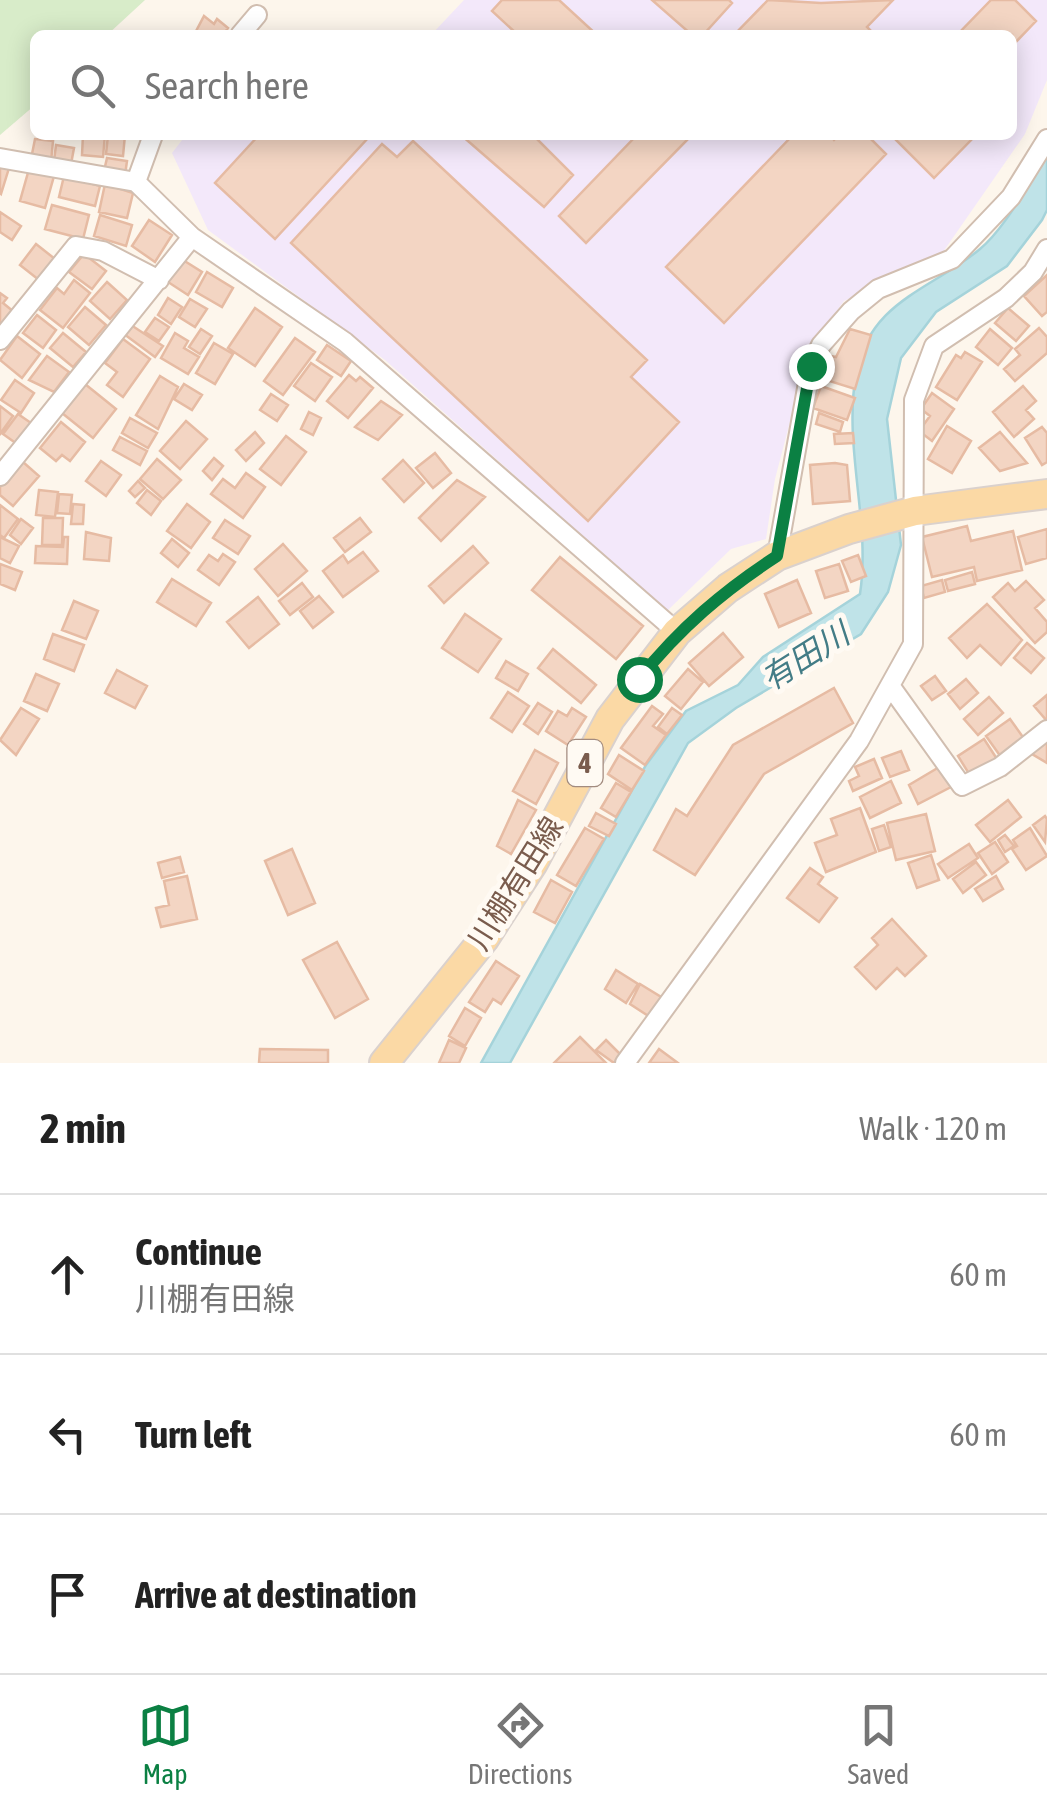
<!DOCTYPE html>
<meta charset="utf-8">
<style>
:root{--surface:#fff;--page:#f2f2f2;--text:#222;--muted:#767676;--line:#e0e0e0;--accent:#0b8043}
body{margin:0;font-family:"Asap Condensed","Noto Sans JP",sans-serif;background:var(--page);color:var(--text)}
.stop{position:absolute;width:30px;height:30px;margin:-22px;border:8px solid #0b8043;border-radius:50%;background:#fff}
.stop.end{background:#0b8043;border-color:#fff;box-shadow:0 2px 10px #0008}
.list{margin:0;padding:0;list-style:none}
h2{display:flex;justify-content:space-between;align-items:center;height:130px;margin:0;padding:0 40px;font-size:42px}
h2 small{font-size:32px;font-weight:400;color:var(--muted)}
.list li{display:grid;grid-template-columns:65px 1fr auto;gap:30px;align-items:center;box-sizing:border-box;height:160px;padding:0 40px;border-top:2px solid var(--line)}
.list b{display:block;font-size:38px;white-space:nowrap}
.list p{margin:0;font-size:32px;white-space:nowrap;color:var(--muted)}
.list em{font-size:32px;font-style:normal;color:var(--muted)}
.icon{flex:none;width:55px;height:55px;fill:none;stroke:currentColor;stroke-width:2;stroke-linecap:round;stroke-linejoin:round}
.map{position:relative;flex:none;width:1047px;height:1063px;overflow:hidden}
.search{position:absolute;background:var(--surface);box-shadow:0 5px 25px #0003;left:30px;right:30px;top:30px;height:110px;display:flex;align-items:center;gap:25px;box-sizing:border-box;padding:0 35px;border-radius:15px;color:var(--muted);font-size:38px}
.sheet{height:610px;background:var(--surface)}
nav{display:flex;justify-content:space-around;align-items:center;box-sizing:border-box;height:140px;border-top:2px solid var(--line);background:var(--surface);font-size:28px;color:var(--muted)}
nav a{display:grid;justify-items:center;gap:5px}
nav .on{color:var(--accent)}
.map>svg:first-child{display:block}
</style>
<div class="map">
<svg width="1047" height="1063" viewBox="0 0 1047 1063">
<rect width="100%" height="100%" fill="#fdf6ec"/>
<path fill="#f3e8fa" d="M464,0h583v80l-22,54 -82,118 -99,49 -35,48 -34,130 -9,60 -35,10 -64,62 -282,-251 -177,-130 -36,-77 14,-18h826v-100h-581z"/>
<path fill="#d8ecc9" d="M0,0h145l-38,35h-72v70l-35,30z"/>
<path fill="#bfe3e8" stroke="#a5d3da" stroke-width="2.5" d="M1047,157v53l-5,10 -35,46 -71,46 -35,46 -14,61 14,126 -13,47 -27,42 -125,74 -48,35 -178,320h-29l165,-298 40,-54 52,-26 25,-28 97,-63c11,-73 -17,-146 -4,-220 13,-73 75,-84 124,-125 26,-22 47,-64 67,-92z"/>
<path fill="#f3d5c3" stroke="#e6bba3" stroke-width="2.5" d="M502,0h57l38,35h-79l-26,-24z
M652,0h77l3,3 -29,32h-11z
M768,0l53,3 72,-3 -26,27 8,8h-141z
M991,0h24l21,21 -24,25v-11h-55z
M204,16l10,8 3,-5 11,9 -5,7h-29z
M83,135h22l-2,22 -21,-2z
M108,135h17l-2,21 -17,-2z
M259,135h106l3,3 -93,101 -60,-56z
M461,135h72l40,40 -29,32z
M637,135h55l-106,108 -27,-27z
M793,135h37l4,5 5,-5h28l19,19 -162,169 -58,-56z
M891,135h83l1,1 -41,42z
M35,139l18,2 -2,21 -20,-3z
M413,141l234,219 -16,17 48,45 -91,99 -297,-278 91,-99 15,13z
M56,145l18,3 -3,16 -17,-3z
M107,158l20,3 -2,14 -21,-4z
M0,165l9,3 -8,26 -1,-1z
M29,169l25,7 -9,32 -25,-7z
M64,176l36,10 -5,20 -36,-9z
M105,184l28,9 -6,25 -28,-6z
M52,205l37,10 -6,24 -38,-10z
M0,212l21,14 -9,14 -12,-8z
M100,215l32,10 -6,21 -32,-10z
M149,220l23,15 -17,27 -23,-16z
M36,244l19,15 -16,21 -19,-15z
M84,254l22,17 -14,18 -23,-17z
M183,260l19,12 -14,23 -20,-13z
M207,272l26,16 -11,19 -26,-15z
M1047,275v37l-5,4 -18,-20z
M74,280l16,13 -27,35 -23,-18 17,-22 7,6z
M107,282l20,18 -17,19 -20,-18z
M0,293l7,5 -4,5 11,9 -14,18z
M168,298l14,9 -11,17 -13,-9z
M190,299l17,10 -12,18 -16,-10z
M85,307l21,18 -17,20 -21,-18z
M255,308l27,19 -27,39 -27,-18z
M1008,308l21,18 -13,15 -21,-18z
M37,315l19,15 -13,18 -20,-15z
M155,318l14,9 -10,14 -14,-9z
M131,325l32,21 -8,11 -31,-23z
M1039,328l8,9v16l-32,28 -11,-12 16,-14 -5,-6z
M201,329l11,7 -12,18 -11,-7z
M850,329l21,6 -16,54 -32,-10 7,-23 6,1z
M990,329l22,19 -14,17 -22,-18z
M63,333l23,19 -13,15 -23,-19z
M175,333l13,8 -4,7 15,9 -11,17 -27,-16z
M17,336l23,18 -18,24 -22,-18z
M295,338l20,14 -32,43 -19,-14z
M123,339l27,20 -27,38 -16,-12 10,-13 -12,-9z
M214,343l19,11 -18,30 -19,-11z
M327,345l24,16 -10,15 -24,-16z
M965,352l17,10 -25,38 -21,-13 20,-32 5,3z
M47,356l22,16 -15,20 -25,-12z
M311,363l21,14 -17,24 -21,-15z
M349,375l7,6 4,-4 13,11 -25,30 -21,-17z
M160,376l18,11 -20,42 -22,-14z
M15,380l19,13 -13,20 -20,-13z
M85,384l31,25 -23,29 -31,-25z
M184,384l18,11 -10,15 -18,-11z
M821,386l34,12 -8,22 -34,-12z
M1023,386l13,15 -10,9 8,9 -20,18 -21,-25z
M932,393l22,16 -22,32 -13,-10 11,-15 -9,-7z
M271,394l17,11 -11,16 -17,-11z
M381,401l21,14 -24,25 -23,-13z
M0,406l13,10 -13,18z
M309,412l12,6 -8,17 -12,-6z
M819,413l24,9 -3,10 -24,-8z
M18,414l13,9 -14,21 -14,-10z
M130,418l27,15 -9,15 -26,-15z
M186,421l21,18 -27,30 -20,-18z
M61,422l24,20 -15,19 -8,-6 -6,6 -16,-13z
M947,426l24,15 -19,32 -24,-14z
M1042,427l5,6v29l-5,3 -17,-27z
M255,432l9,11 -18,18 -10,-11z
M1000,432l27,31 -27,8 -21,-23z
M853,433l1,10 -19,1 -1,-10z
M286,436l20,16 -25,33 -21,-16z
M120,437l27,14 -7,14 -27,-15z
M435,453l16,20 -18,15 -17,-20z
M214,458l9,8 -11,14 -9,-9z
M157,459l24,21 -18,19 -23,-20z
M403,460l21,23 -20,19 -21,-23z
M101,461l20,14 -15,21 -20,-15z
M23,462l16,14 -26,30 -13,-11v-8z
M835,463l12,2 3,36 -37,3 -3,-39z
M246,473l19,14 -22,31 -32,-24 12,-15 12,9z
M457,480l28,17 -44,44 -22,-23z
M138,481l7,7 -10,9 -6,-6z
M39,490l19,2 -3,25 -19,-2z
M147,490l14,11 -10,14 -14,-12z
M59,494l13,1 -2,19 -13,-1z
M73,504l11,1 -1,19h-12z
M187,504l23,18 -19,26 -24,-17z
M0,505l18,14 -14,19 -4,-3z
M43,518h20l-1,27h-20z
M360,518l11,14 -26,20 -11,-14z
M21,519l12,9 -12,16 -11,-9z
M225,520l25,16 -12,18 -25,-16z
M967,526l4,15 42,-10 9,39 -45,11 -3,-14 -42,10 -10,-40z
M1047,529v29l-21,6 -8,-27z
M86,532l25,6 -2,23 -25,-2z
M0,537l19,9 -9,17 -10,-5z
M64,537h4l-1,27 -32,-1 1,-17 27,1z
M172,539l17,14 -11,14 -17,-14z
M283,544l24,27 -29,25 -23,-27z
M473,546l15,17 -44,40 -15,-17z
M363,552l15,19 -35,26 -20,-26 20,-16 5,8z
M223,554l12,8 -16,23 -21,-15 11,-15 9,6z
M858,555l8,21 -15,6 -9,-21z
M560,557l83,69 -27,33 -84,-69z
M0,564l22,8 -7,18 -15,-6z
M839,564l9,27 -23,7 -9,-27z
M972,572l3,12 -27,7 -3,-11z
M172,579l39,24 -15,23 -39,-24z
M797,580l14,33 -32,14 -14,-33z
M942,580l3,12 -21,6 -3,-12z
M1026,581l18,19 -9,8 12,14v10l-12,11 -42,-46 15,-14 7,8z
M302,583l11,14 -23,18 -11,-14z
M319,596l14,16 -20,16 -13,-17z
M258,597l21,27 -30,24 -22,-26z
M74,601l24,10 -12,28 -24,-9z
M987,604l35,36 -21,25 -21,-20 -13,13 -18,-20z
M465,614l36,25 -23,33 -36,-24z
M723,633l20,24 -34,29 -20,-23z
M53,634l31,11 -10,26 -30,-12z
M1027,643l17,15 -13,15 -17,-15z
M553,649l43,36 -15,18 -43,-35z
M506,661l22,13 -10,17 -22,-13z
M688,669l15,13 -22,27 -16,-13z
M117,670l30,16 -12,22 -30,-15z
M36,674l23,10 -12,27 -23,-10z
M935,676l11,15 -14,9 -11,-14z
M966,679l12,14 -18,16 -12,-15z
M834,688l19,35 -89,51 -69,101 -41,-25 22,-41 11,7 46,-71z
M508,692l21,14 -17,26 -21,-14z
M1047,695v26l-13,-15z
M989,697l14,16 -25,22 -14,-16z
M538,703l14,9 -14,22 -14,-10z
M652,706l11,8 -10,12 13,9 -21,30 -24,-17z
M21,708l18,11 -23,36 -16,-15z
M572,708l14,9 -18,28 -22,-14 12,-20 9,5z
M672,708l10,7 -15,19 -9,-7z
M1010,719l15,21 -24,17 -15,-21z
M1044,735l3,2v26l-15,-9z
M984,739l13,20 -26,18 -13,-21z
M535,750l23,13 -22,41 -23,-13z
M901,751l8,19 -19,7 -8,-19z
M619,755l25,16 -12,19 -24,-16z
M874,759l8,19 -29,13 -4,-10 10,-5 -4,-9z
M941,766l10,21 -33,17 -9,-19z
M891,781l10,22 -31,15 -10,-21z
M616,783l15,9 -15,25 -15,-9z
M518,800l18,10 -25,44 -14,-8z
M1008,800l13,17 -31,25 -14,-17z
M860,808l16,44 -50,20 -11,-29 22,-8 -6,-16z
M596,813l20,11 -7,12 -20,-10z
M926,814l9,37 -39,9 -9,-37z
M1045,816l2,3 -2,23 -12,-17z
M884,825l7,22 -12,4 -7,-22z
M585,828l19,11 -28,47 -19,-11z
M1030,828l17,28 -21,14 -14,-21 5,-3 -4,-6z
M1005,835l9,11 -9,6 -7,-12z
M995,842l13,20 -16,12 -14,-21z
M969,844l9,14 -30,20 -10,-14z
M292,849l23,54 -27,12 -23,-54z
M931,855l8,25 -22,8 -9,-25z
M180,857l4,15 -22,6 -4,-15z
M976,862l10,13 -23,18 -10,-14z
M810,868l13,9 -5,7 19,14 -18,24 -32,-24z
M187,876l10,43 -36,8 -5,-19 13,-3 -5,-24z
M996,876l7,13 -20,12 -8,-12z
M551,880l21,12 -17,31 -21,-11z
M892,919l34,37 -21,20 -8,-8 -21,21 -21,-22 23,-22 -6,-7z
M337,942l31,57 -33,19 -32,-58z
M496,961l23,15 -18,28 -8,-5 -8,13 -16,-10z
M616,970l22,14 -12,19 -21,-14z
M640,984l26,16 -13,19 -23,-15z
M465,1008l16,10 -16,28 -16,-10z
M580,1037l26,26h-52z
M449,1040l17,8 -7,15h-20z
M606,1040l16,16 -8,7 -18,-13z
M260,1049l68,1v13h-69z
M659,1049l19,14h-29z"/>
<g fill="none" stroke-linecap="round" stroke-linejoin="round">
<defs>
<path id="street" d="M240,35l17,-20
M153,135l-17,47 56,55 153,105 332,290
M0,158l136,24
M0,340l76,-94 27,5 56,29
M0,476l192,-239
M777,556l34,-190 10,-21 30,-34 27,-22 74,-30 59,-62 36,-58
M891,687l71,99 38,-19 47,-37
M625,1063l234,-322 54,-97 1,-244 20,-54 72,-48 27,-26 14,-23"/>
<path id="primary" d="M384,1063l100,-124 49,-76 77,-144 67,-87 51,-44 49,-32 72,-27 66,-18 132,-17"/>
</defs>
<use href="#street" stroke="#d1beb0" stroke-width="22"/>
<use href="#primary" stroke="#dad1cd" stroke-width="32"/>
<use href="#street" stroke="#fff" stroke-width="18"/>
<use href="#primary" stroke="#fbd9a5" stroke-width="28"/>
</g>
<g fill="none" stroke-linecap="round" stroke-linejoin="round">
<path stroke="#0b8043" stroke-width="12" d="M639,679c41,-51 84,-88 138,-123l34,-190"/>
</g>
<g text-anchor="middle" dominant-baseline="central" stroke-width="10" stroke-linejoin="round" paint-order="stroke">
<rect fill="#fffaf3" stroke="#a28b7f" stroke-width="2.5" x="567.5" y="740" width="35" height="46" rx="8"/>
<g font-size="28" font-weight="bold" fill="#7a5c4d">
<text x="585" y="763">4</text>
</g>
<g font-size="30" fill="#7a5c4d" stroke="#fffaf3">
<text transform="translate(515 883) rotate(-58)">川棚有田線</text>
</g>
<g font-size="32" font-style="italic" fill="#437c86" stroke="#fffaf3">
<text transform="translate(805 656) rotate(-32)">有田川</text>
</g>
</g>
</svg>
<div class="stop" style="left:639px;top:679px"></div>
<div class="stop end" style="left:811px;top:366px"></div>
<div class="search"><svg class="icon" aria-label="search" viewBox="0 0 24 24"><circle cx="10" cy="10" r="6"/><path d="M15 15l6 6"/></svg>Search here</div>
</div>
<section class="sheet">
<h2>2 min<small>Walk · 120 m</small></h2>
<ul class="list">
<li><svg class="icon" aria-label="ahead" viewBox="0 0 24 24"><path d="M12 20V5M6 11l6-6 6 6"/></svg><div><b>Continue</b><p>川棚有田線</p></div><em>60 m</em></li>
<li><svg class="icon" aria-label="left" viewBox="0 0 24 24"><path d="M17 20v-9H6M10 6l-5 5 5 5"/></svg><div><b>Turn left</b></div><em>60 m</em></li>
<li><svg class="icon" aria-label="arrive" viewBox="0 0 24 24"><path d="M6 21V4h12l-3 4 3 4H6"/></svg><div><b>Arrive at destination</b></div></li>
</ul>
</section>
<nav>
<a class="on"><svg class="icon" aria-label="map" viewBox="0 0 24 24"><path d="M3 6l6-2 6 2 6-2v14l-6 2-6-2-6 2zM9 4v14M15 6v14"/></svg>Map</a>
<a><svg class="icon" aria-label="directions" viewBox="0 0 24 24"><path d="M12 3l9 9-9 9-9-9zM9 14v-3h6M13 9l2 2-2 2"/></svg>Directions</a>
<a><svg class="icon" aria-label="saved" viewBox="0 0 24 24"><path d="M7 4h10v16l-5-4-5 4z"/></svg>Saved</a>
</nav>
